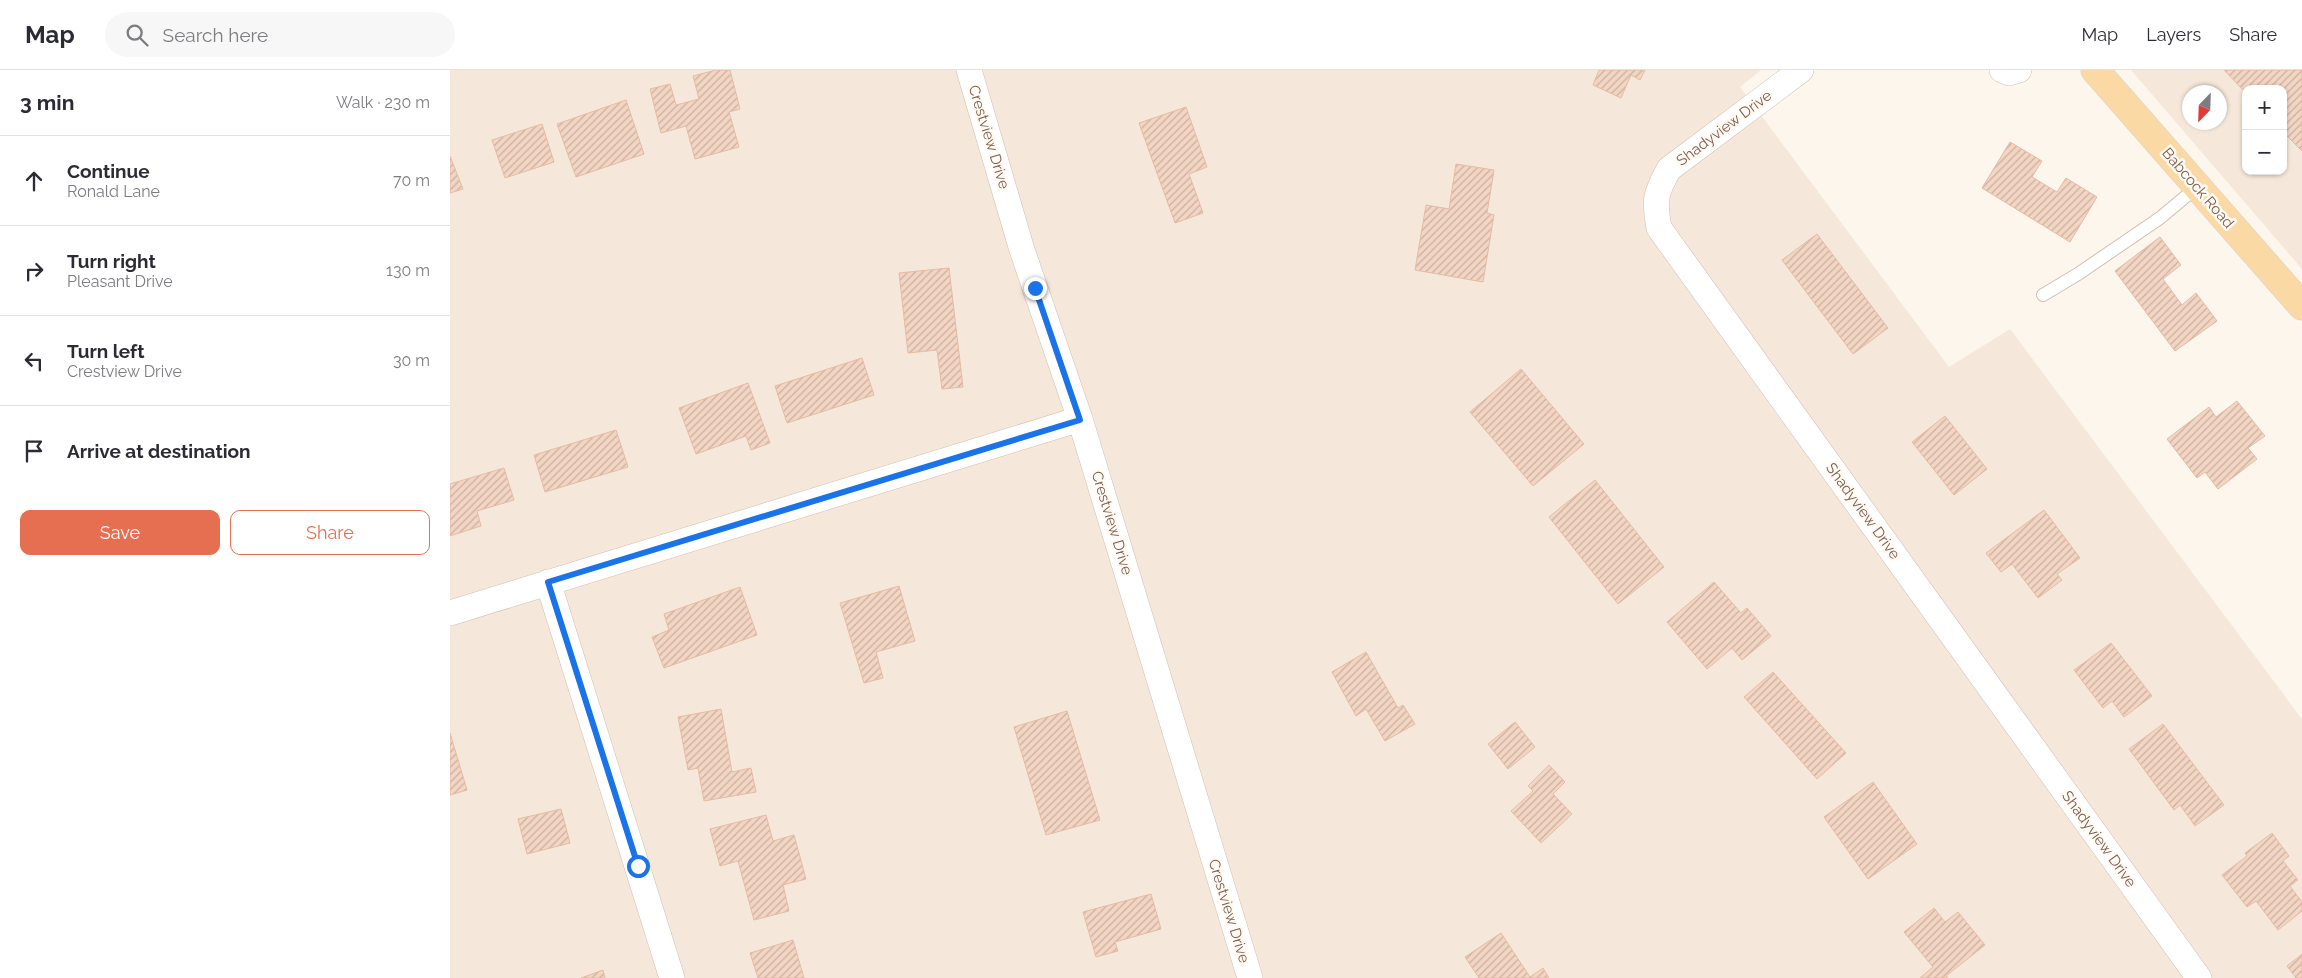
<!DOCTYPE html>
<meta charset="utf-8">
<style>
:root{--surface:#fff;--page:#f7f7f7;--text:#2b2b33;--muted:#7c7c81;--line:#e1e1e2;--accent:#e76f51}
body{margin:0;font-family:Raleway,sans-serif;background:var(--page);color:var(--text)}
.controls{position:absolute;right:15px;top:15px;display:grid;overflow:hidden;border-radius:10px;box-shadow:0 1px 4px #0004}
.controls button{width:45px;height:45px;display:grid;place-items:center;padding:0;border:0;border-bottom:1px solid var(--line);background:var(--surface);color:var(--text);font:25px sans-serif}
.compass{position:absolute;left:1732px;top:15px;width:45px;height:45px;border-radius:50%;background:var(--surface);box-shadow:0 1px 4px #0004;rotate:203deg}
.stop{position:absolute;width:15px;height:15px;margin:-11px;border:4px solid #1a73e8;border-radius:50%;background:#fff}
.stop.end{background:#1a73e8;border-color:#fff;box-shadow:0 1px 5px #0008}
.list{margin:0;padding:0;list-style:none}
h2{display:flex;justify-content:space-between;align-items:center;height:65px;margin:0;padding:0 20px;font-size:21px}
h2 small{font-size:16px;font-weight:400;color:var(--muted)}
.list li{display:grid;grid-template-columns:32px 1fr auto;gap:15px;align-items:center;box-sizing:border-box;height:90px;padding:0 20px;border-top:1px solid var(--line)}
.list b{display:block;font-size:19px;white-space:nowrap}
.list p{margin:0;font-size:16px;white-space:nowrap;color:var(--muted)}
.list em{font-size:16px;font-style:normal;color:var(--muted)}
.actions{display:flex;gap:10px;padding:15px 20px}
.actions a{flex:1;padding:11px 0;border:1px solid var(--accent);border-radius:10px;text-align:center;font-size:18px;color:var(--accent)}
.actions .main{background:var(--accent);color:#fff}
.icon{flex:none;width:28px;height:28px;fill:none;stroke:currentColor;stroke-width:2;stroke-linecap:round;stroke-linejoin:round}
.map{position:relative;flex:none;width:1852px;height:908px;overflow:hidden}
header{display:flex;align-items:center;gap:30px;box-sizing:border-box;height:70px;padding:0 25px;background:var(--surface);border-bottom:1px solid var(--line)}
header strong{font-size:24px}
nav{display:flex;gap:28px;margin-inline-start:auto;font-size:18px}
.search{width:350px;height:45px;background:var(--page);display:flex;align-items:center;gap:12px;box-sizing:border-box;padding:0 18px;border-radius:28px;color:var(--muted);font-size:19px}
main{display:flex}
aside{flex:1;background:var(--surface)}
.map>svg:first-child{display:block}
</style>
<header>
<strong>Map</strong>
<div class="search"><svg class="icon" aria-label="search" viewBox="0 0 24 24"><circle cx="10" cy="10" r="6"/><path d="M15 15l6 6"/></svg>Search here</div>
<nav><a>Map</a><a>Layers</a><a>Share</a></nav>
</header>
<main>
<aside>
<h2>3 min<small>Walk · 230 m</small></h2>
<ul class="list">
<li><svg class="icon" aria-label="ahead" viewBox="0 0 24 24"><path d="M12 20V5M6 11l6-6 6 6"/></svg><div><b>Continue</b><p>Ronald Lane</p></div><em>70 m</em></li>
<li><svg class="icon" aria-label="right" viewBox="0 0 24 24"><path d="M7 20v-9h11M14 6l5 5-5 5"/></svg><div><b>Turn right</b><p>Pleasant Drive</p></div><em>130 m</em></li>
<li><svg class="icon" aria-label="left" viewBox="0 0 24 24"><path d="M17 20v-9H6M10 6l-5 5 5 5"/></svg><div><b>Turn left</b><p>Crestview Drive</p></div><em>30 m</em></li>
<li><svg class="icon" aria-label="arrive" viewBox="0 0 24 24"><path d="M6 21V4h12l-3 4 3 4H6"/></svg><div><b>Arrive at destination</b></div></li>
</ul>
<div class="actions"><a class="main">Save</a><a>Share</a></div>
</aside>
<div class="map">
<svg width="1852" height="908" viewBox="0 0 1852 908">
<defs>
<pattern id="building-hatch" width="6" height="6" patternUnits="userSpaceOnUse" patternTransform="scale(1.25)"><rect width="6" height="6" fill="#f3d5c3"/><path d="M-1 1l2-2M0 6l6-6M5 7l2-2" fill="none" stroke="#cab0a1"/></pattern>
</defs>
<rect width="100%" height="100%" fill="#fdf6ec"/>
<path fill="#f5e8da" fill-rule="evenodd" d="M0,0h1311l-21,17 209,280 61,-38 292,390v259h-1852z
M1681,0h171v199zM1796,19h37v82h-37zM1740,22h30v30h-30z"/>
<path fill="url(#building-hatch)" stroke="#e6bba3" d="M266,0h14l10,39 -11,3 10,35 -44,12 -9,-33 -25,7 -11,-44 20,-5 6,21 23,-6 -6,-23z
M1149,0h46l-5,10 -9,-5 -10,23 -28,-13z
M1774,0h78v81l-19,-19v-43h-37v4z
M176,30l18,54 -68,23 -19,-53z
M736,37l21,60 -18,7 14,39 -28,10 -36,-100z
M92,54l12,38 -49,16 -13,-38z
M1560,72l32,19 -10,16 25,15 9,-14 31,19 -27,45 -88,-54z
M0,86l13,33 -13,4z
M1006,94l38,6 -7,43 7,2 -11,67 -68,-12 11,-65 23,4z
M1367,164l71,94 -35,26 -71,-94z
M1710,167l21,28 -18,14 19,26 14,-12 21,28 -42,30 -60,-80z
M499,198l14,119 -21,2 -5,-39 -29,3 -9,-80z
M412,288l12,37 -87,28 -12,-37z
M1071,299l63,75 -51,42 -63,-74z
M298,313l22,60 -19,7 -5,-14 -50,18 -17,-46z
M1787,331l28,35 -17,12 9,11 -39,30 -13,-17 -8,6 -30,-39 42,-32 7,10z
M1495,346l42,53 -33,26 -42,-53z
M166,360l12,37 -83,25 -11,-37z
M54,398l10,32 -37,11 4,15 -31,10v-52z
M1145,410l69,87 -46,37 -69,-87z
M1594,440l36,48 -23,16 5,6 -24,18 -26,-34 -11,8 -15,-19z
M1264,512l27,31 6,-5 24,28 -29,24 -10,-12 -25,21 -40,-47z
M449,516l16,55 -39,11 7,26 -19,5 -24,-80z
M290,517l17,48 -93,33 -12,-31 17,-7 -5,-16z
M1661,573l41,53 -28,21 -12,-16 -9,7 -29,-38z
M916,582l32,56 5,-3 12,19 -30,17 -19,-32 -10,7 -24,-44z
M1323,602l73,81 -29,26 -73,-82z
M271,639l11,63 19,-4 5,24 -52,9 -6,-33 -10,2 -10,-53z
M617,641l33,109 -54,15 -32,-108z
M1065,652l20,25 -27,22 -20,-25z
M1713,654l61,81 -29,21 -15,-21 -6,5 -45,-61z
M0,663l17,57 -17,5z
M1099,695l16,17 -12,12 19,20 -31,29 -30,-32 22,-20 -5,-5z
M1423,712l44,62 -49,35 -44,-62z
M111,739l9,34 -43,11 -9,-35z
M316,745l7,26 21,-6 12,44 -23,6 6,26 -35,9 -16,-59 -18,5 -10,-37z
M1822,763l17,23 -6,5 15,19 -8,6 12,16v9l-24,19 -22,-29 -9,6 -25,-32 25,-19 -2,-3z
M701,824l10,35 -46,13 3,9 -22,6 -13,-45z
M1484,838l11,14 13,-10 27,33 -39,31 2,2h-28l13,-11 -29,-35z
M1051,863l29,44 13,-9 6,10h-70l-14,-21z
M343,870l11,38h-46l-8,-25z
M1852,884v24h-6l-9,-12z
M153,900l2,8h-24z"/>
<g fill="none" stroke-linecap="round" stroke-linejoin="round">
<defs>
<path id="lane" d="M1593,225l35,-21 82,-56 37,-31"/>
<path id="street" d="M519,0l53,180 58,169 170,559
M1351,0l-132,99c-14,25 -15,31 -10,59l540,750
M1552,0l7,3 10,-3
M98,512l124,396
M0,543l630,-194"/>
<path id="primary" d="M1645,0l207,236"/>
</defs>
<use href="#lane" stroke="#d1beb0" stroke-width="14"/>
<use href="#street" stroke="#d1beb0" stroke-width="26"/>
<use href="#primary" stroke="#dad1cd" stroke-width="29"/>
<use href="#lane" stroke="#fff" stroke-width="12"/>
<use href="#street" stroke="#fff" stroke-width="25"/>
<use href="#primary" stroke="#fbd9a5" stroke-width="28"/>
</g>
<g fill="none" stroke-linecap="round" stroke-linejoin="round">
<path stroke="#1a73e8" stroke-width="6" d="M188,796l-90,-284 532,-162 -45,-132"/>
</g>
<g text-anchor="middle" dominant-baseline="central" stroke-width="5" stroke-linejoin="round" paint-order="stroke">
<g font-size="15" fill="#7a5c4d" stroke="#fffaf3">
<text transform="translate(1274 58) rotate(-37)">Shadyview Drive</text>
<text transform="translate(539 67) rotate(73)">Crestview Drive</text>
<text transform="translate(1748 118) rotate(49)">Babcock Road</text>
<text transform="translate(1413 441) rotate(54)">Shadyview Drive</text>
<text transform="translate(662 453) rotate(73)">Crestview Drive</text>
<text transform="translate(1649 769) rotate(54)">Shadyview Drive</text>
<text transform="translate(779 841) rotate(73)">Crestview Drive</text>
</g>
</g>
</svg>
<div class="controls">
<button>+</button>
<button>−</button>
</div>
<svg class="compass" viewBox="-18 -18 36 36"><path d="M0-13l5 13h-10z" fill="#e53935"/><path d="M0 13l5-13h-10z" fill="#7c7c81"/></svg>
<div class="stop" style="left:188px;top:796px"></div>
<div class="stop end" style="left:585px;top:218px"></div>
</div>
</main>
